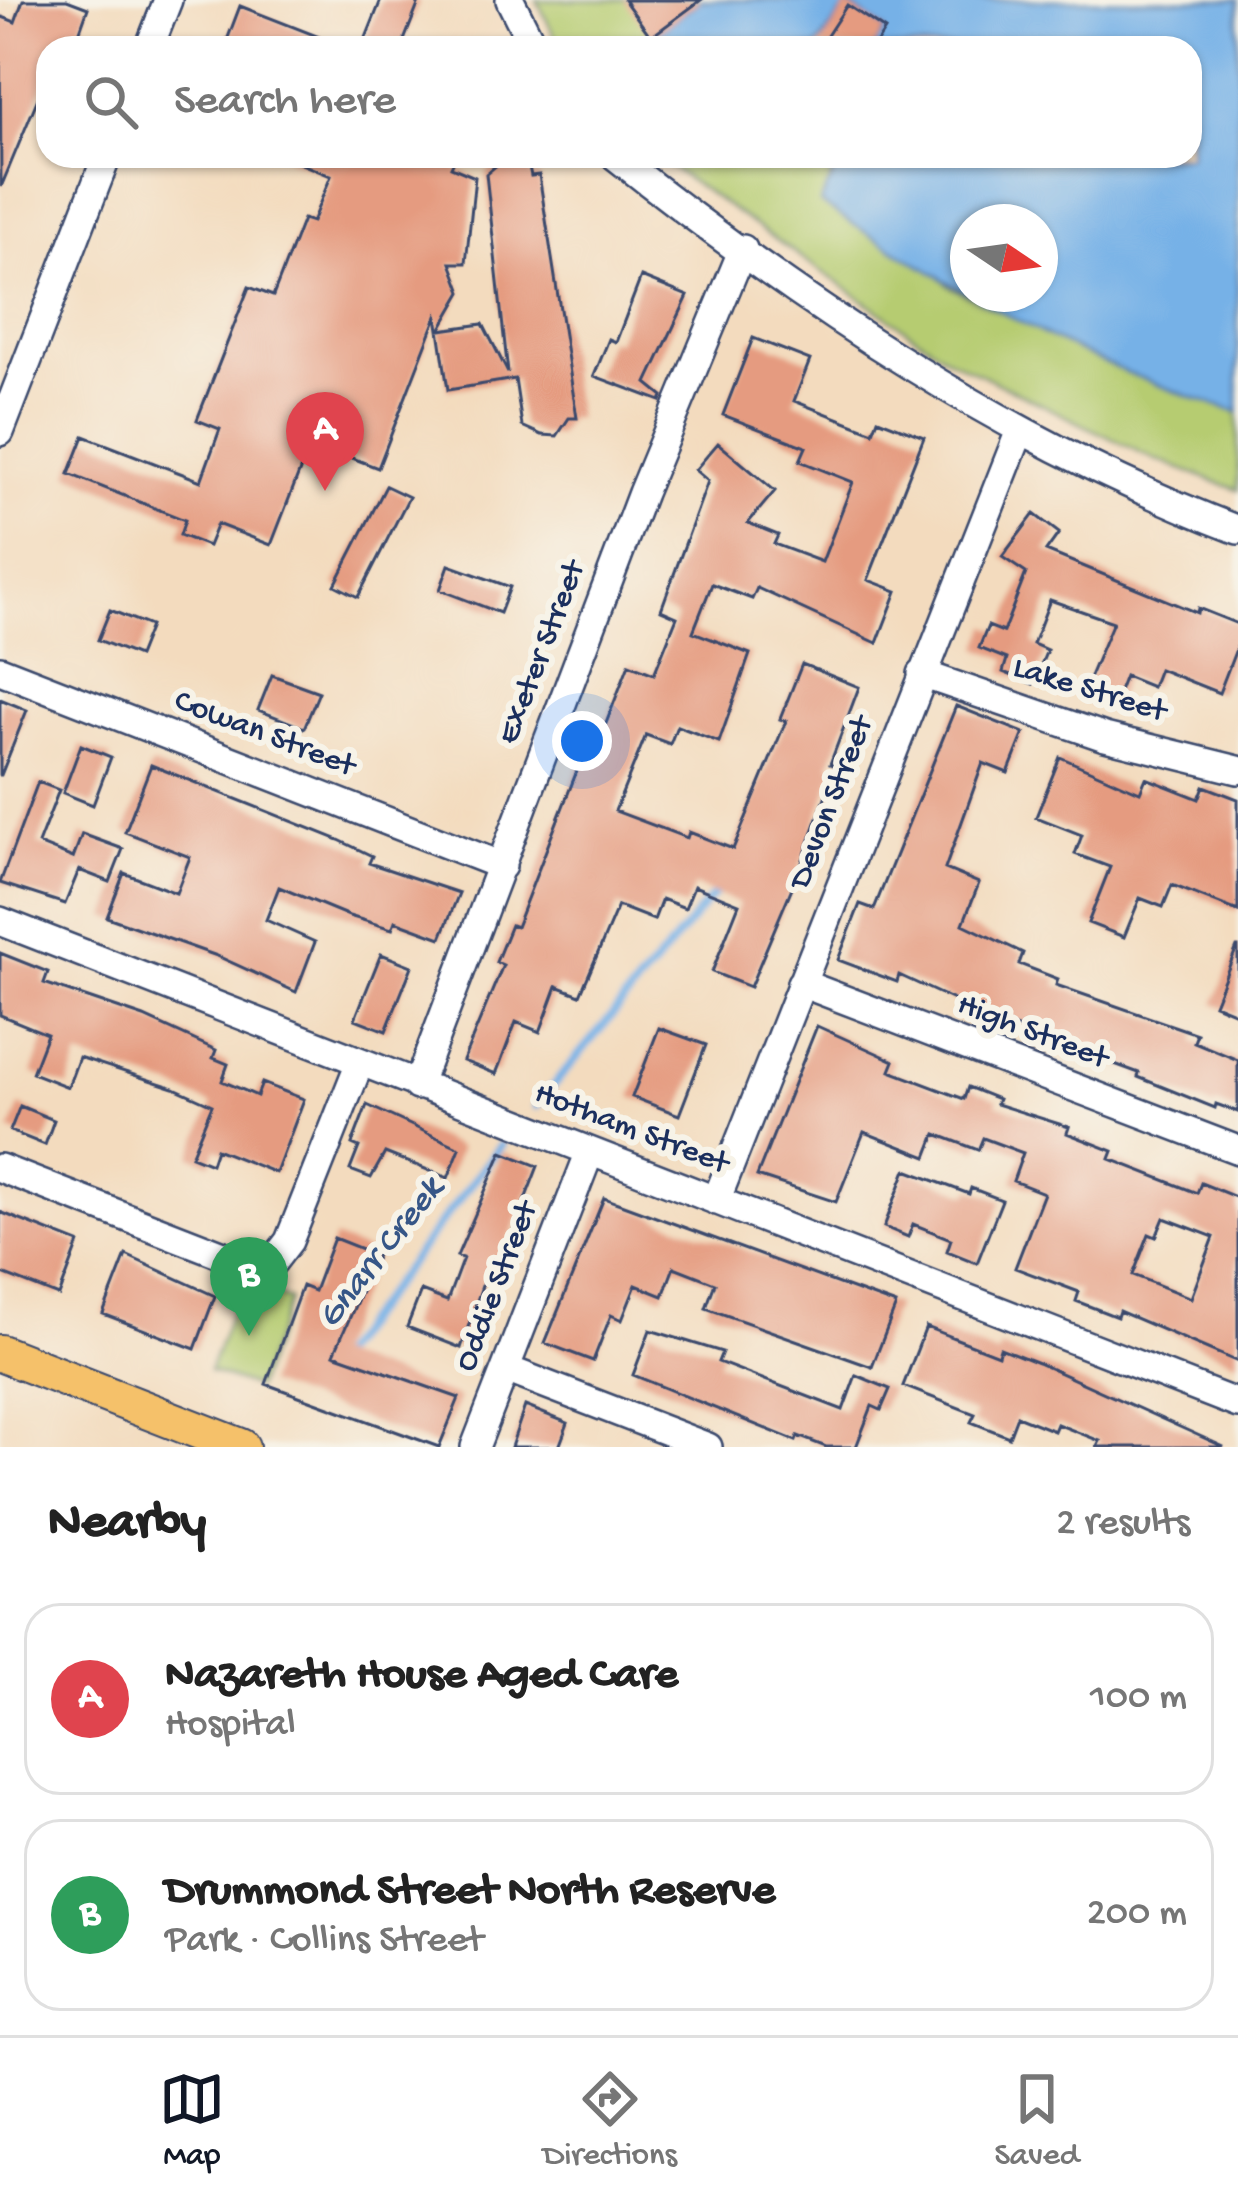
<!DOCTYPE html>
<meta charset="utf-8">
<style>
:root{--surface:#fff;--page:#f6f6f6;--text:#222;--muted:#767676;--line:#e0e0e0;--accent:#111827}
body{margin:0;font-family:"Gochi Hand",sans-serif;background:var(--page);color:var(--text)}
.compass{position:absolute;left:950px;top:204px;width:108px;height:108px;border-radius:50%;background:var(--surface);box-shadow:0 3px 9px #0004;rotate:103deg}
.you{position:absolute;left:582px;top:741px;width:42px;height:42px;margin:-30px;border:9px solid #fff;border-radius:50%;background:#1a73e8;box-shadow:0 0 0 18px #1a73e833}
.badge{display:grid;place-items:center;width:78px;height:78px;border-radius:50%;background:var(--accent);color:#fff;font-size:39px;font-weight:700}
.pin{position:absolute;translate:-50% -99px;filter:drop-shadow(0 3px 6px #0008)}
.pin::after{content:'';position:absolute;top:63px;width:42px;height:36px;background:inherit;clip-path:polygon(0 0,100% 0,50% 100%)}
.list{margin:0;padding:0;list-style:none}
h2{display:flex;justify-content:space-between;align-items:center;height:156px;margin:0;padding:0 48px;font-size:51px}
h2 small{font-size:39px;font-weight:400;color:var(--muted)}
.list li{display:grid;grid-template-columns:78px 1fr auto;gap:36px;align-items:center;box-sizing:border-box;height:192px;margin:0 24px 24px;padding:0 24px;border:3px solid var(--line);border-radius:36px}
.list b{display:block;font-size:45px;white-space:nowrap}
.list p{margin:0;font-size:39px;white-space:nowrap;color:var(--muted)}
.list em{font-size:39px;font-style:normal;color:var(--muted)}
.icon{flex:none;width:66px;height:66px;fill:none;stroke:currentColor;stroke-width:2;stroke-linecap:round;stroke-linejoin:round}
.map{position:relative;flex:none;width:1238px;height:1447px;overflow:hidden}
.search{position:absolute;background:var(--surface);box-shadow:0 3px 9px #0004;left:36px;right:36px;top:36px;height:132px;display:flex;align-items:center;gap:30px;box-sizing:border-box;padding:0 42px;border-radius:36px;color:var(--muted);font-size:45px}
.sheet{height:588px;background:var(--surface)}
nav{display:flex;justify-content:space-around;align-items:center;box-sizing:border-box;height:168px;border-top:3px solid var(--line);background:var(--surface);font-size:33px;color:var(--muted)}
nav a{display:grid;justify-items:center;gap:6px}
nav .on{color:var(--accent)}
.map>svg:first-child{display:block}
</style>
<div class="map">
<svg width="1238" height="1447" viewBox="0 0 1238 1447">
<rect width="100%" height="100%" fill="#f7f3e8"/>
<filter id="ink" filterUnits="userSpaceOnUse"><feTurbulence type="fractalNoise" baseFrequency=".00833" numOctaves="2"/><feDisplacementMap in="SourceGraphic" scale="24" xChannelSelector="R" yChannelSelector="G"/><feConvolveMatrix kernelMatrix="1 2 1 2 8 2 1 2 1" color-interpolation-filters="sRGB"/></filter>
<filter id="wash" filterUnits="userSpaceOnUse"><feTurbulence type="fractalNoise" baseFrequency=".004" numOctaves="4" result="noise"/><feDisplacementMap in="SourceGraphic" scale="48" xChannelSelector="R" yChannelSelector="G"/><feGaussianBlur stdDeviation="2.7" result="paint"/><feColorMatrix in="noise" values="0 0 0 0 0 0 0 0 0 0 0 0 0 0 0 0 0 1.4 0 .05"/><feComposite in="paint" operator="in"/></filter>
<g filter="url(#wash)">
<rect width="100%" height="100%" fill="#f3dbbe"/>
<path fill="#b6cc71" stroke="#687e68" stroke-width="3" d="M537,0h164l-50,36 9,12h-100z
M654,156h189l-14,21 123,111 286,124v78l-84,-31 -205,-100z
M242,1283l47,17 -33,88 -47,-17z"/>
<path fill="#76b1e7" stroke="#4870a2" stroke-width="3" fill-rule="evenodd" d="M701,0h537v412c-152,-44 -286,-124 -418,-209l23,-47h347v-108h-317l12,-18 -37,-25 -32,43h-156l-9,-11zM968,222h72v72h-72z"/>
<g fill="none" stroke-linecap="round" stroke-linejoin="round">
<path stroke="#76b1e7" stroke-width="8" d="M536,1106l183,-218
M333,1362l168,-217"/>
</g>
<g id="blocks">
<path fill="#e59b80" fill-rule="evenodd" d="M23,0h44l21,8 -11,31 -13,-5 -6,14h-10v26l-47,113 -1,-171 15,6z
M381,0h39l-19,48h-39z
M624,0h77l-50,37z
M847,5l38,25 -12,18h-54z
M240,6l105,41v1h-106l-13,-5z
M282,156h174l-5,11 24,10 -9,86h-15l11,29 -22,38 43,-6 25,49 -22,-199 19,-16 24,9 2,9 8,-1 38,243h-8l-12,18 -15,-1 -20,-9 -7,-47 -67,11 -11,-74 -59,152 -67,-26 -40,103 -54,-21 -9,22 -28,-11 5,-15 -116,-46 15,-38 117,45 19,-52 -23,-9 52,-133 24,9 30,-77 9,3 19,-46z
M641,277l47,19 -41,87 16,13 -2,5 -67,-25 15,-37 7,3z
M753,338l57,22 -16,41 79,31 5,-13 46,18 -56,143 29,11 -20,52 -120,-55 -5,11 -40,-15 -19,48 57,22 -31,88 -42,-16 -7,18 -24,-9 -31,76 72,27 2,-6 44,17 53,-128 -6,-2 22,-55 57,23 -29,77 6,2 -37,105 -49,116 -38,-15 27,-68 -45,-18 -9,22 -23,-9 -8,21 -36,-14 -38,89 -23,-9 -17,46 -24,-10 -20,52 -33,-13 40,-96 -7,-3 15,-37 5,2 80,-205 9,4 24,-62 25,10 23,-57 -16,-7 47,-129 -13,-11 23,-27 57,48 -27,32 30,12 -4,9 48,18 31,-80 -53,-21 6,-14 -83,-32z
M386,486l23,11 -51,100 -23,-12z
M1034,514l25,19 -13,18 151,62 1,-5 40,16v20l-19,49 -60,-24 -7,18 -27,-11 -14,36 -31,-12 33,-78 -63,-22 -17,44 14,6 -14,34 -30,-12 4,-13 -28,-11 9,-22 15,6 23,-59 -24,-16z
M449,565l61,22 -10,26 -60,-23z
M110,610l40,16 -12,30 -40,-16z
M272,675l47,17 -15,36 -46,-18z
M0,699l27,11 -26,65h-1z
M956,706l68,27 -16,40 -25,-10 -38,106 34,14 -16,41 60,29 -4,11 39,15 -2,6 141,49 -3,8 44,18v52l-22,-8 -1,4 -77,-31 1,-4 -133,-49 -107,-49 -2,7 -59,-22 22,-56 14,5z
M81,745l30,12 -18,48 -30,-12z
M1060,757l80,35 6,-14 53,21 5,-13 34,13v112l-66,-26 -9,22 -23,-9 -16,39 -36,-14 22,-56 -35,-13 7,-19 -46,-18z
M151,765l188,75 33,16 -3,7 90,30 -18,45 -46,-17 -3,8 -43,-13 -70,-29 -13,33 49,22 -19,50 -79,-36 -110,-39 17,-44 52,20 14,-36 -65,-25z
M38,782l21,8 -21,54 35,14 9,-24 41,15 -13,33 -31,-12 -14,34 -65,-21z
M1237,947h1v67l-24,-10z
M0,953l48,19 -4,11 100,34 72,33 -3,8 15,6 -6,17 35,15 5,-13 42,16 -28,74 -60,-24 -5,15 -20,-8 21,-51 -38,-17 -95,-31 -11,30 -36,-14 15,-39 -47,-19z
M381,954l31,12 -26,65 -31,-12z
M817,1026l77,35 -4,10 74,28 4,-12 30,12 -2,5 73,23 -2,6 46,18 -3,8 87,34 4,-10 37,15v164l-119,-51 -2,6 -41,-16 3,-9 -64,-24 29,-75 -31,-12 10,-28 -40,-15 -5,12 -42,-16 -9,23 -63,-25 -28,70 -79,-26zM1164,1218l50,19 -23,61 -58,-23 16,-41 7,3z
M659,1028l47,17 -27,70 -47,-18z
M367,1105l93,43 -12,30 -63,-25 -14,25 -21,-8 9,-23 -7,-3z
M20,1106l34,14 -9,25 -35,-14z
M502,1152l36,14 -41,106 -9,-4 -27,80 -54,-21 14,-36 26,10 16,-43 -6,-2z
M906,1170l63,24 2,-6 31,12 -25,63 -30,-12 4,-12 -38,-15 -5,13 -24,-10z
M604,1198l292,107 -24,62 -166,-59 9,-25 -41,-16 -11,29 -27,-11 -14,35 -11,-5 -18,46 -48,-18z
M0,1212l79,31 -20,53 -59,-23z
M334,1238l43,17 -43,99 125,44 -20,49 -173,-63 36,-98 12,5z
M126,1255l89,41 -20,53 -92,-35z
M926,1327l72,28 2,-7 38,15 186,84h-127l3,-6 -43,-17 -3,7 -37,-15 -8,21 -38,-15 4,-8 -72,-28z
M650,1330l72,22 -4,10 125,48 13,-35 34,14 -9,21 -9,-4 -16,41h-30l-28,-11 -2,5 -163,-66z
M525,1406l43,17 -9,24h-48z"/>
</g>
</g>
<g filter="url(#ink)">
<use href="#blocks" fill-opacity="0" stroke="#3b496c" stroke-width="3"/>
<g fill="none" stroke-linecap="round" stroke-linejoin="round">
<defs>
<path id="minor" d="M510,0l24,48
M149,48l19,-48
M615,156c191,151 395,287 623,374
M0,432l107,-276
M0,670l502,196
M922,674l183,63 133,33
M0,921l1238,483
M801,983l437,167
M417,1086l225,-593 101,-244
M0,1168l231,90 41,5 17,-22 71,-179
M716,1201l303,-768
M506,1369l202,78
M475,1447l114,-293"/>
<path id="major" d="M0,1353l241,94"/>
</defs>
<use href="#minor" stroke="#3b496c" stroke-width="32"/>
<use href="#major" stroke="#3b496c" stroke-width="40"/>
<use href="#minor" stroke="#fff" stroke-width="27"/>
<use href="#major" stroke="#f5c16b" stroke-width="36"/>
</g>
</g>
<g text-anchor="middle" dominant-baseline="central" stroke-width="12" stroke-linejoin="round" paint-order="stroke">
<g font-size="33" fill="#1b2f5e" stroke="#f7f3e8">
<text transform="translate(543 653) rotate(-69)">Exeter Street</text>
<text transform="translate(1089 691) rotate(17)">Lake Street</text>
<text transform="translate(264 735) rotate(21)">Cowan Street</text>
<text transform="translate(833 803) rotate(-69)">Devon Street</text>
<text transform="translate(1032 1033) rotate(21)">High Street</text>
<text transform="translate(631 1130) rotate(21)">Hotham Street</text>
<text transform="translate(498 1287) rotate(-69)">Oddie Street</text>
</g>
<g font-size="36" font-style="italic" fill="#365687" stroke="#f7f3e8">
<text transform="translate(382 1254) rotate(-52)">Gnarr Creek</text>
</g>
</g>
</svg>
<svg class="compass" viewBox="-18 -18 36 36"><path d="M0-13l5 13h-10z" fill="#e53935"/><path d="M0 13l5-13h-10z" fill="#767676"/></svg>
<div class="you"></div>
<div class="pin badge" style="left:325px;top:491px;background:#e0444e">A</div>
<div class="pin badge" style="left:249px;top:1336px;background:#2e9e5b">B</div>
<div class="search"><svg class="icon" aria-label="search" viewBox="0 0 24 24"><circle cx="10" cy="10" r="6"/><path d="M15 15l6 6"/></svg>Search here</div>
</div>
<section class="sheet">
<h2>Nearby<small>2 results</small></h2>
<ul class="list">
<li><span class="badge" style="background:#e0444e">A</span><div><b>Nazareth House Aged Care</b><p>Hospital</p></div><em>100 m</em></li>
<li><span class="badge" style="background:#2e9e5b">B</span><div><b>Drummond Street North Reserve</b><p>Park · Collins Street</p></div><em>200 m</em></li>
</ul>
</section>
<nav>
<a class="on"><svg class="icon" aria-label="map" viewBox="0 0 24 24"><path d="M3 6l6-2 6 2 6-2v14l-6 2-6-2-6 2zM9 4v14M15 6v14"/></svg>Map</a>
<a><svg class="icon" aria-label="directions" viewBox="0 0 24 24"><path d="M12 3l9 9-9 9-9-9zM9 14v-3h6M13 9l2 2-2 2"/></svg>Directions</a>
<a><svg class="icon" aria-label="saved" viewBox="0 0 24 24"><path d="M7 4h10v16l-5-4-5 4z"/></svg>Saved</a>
</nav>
